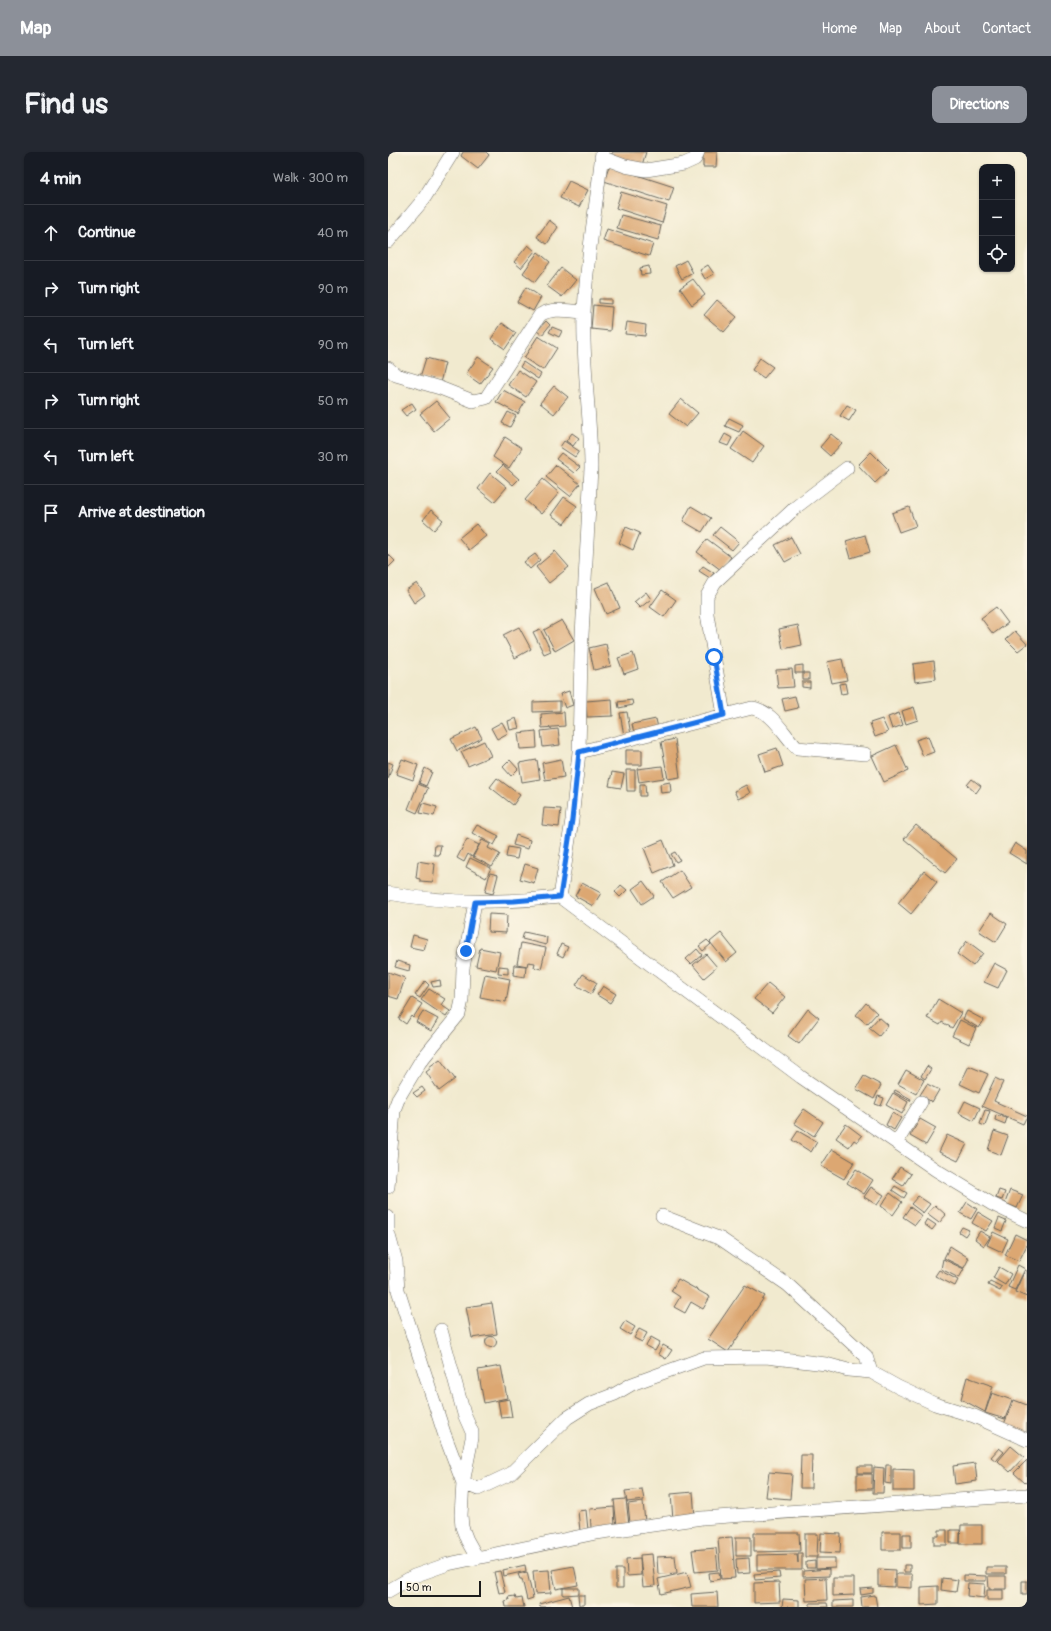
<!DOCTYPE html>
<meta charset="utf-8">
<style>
:root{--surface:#171b24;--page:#242831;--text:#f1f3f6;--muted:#9ea1a6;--line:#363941;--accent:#8c9099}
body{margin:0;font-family:Pangolin,sans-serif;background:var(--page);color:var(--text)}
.controls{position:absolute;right:12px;top:12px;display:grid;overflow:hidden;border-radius:8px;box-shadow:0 1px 3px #0004}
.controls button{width:36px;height:36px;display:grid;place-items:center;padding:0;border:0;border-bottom:1px solid var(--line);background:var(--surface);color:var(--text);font:20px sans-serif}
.scale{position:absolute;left:12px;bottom:10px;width:81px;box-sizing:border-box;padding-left:4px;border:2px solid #1c1c1c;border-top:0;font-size:11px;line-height:14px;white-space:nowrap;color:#1c1c1c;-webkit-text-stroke:3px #fcf5e5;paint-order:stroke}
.stop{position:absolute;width:12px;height:12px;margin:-9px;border:3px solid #1a73e8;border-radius:50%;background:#fff}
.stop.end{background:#1a73e8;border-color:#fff;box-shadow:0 1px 4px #0008}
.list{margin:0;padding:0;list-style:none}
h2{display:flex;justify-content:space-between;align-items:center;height:52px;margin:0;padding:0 16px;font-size:17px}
h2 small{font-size:13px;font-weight:400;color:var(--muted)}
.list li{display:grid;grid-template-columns:26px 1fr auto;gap:12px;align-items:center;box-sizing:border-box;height:56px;padding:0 16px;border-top:1px solid var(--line)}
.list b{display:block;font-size:15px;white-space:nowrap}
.list em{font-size:13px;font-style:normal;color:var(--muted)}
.icon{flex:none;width:22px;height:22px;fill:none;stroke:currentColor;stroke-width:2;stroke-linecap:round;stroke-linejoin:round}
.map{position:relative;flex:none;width:639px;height:1455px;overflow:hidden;border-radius:8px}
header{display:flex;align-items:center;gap:24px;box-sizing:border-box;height:56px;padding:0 20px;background:var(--accent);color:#fff}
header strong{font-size:19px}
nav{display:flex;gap:22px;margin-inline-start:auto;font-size:14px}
.intro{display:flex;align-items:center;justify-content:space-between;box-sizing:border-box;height:96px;padding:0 24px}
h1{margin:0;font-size:28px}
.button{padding:10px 18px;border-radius:8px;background:var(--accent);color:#fff;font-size:14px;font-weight:700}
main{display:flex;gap:24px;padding:0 24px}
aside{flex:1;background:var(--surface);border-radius:8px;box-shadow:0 1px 3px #0004}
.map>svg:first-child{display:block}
</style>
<header>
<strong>Map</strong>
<nav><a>Home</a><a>Map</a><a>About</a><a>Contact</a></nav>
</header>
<div class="intro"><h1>Find us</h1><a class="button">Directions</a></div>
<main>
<aside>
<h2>4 min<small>Walk · 300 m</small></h2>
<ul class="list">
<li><svg class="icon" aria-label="ahead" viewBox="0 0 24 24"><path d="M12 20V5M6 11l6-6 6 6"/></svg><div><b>Continue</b></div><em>40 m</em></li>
<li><svg class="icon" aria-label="right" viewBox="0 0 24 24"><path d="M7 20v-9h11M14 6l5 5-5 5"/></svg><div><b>Turn right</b></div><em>90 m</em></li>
<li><svg class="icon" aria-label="left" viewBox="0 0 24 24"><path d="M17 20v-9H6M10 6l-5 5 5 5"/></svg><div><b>Turn left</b></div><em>90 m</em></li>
<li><svg class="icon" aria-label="right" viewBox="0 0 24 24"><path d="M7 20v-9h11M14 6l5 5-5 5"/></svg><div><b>Turn right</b></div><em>50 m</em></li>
<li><svg class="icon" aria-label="left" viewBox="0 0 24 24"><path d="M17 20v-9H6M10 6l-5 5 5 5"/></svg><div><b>Turn left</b></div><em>30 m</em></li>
<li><svg class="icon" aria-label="arrive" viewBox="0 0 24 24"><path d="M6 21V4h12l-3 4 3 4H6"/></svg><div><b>Arrive at destination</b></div></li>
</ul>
</aside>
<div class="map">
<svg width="639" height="1455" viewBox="0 0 639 1455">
<rect width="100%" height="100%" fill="#fcf5e5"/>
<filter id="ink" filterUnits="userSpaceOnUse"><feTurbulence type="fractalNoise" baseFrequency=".025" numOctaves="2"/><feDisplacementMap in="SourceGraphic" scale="8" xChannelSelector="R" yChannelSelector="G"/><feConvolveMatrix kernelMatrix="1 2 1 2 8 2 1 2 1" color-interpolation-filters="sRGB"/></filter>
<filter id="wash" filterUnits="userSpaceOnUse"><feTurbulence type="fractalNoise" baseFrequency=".012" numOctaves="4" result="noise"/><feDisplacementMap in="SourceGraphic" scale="16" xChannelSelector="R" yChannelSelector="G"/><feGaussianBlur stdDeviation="0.9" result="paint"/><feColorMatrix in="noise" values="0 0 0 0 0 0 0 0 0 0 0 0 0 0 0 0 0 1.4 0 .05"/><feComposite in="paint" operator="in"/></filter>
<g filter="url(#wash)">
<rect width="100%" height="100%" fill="#f1eacf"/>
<g id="blocks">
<path fill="#dca772" d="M75,0h23l3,3 -11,14 -17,-13z
M225,0h33l-4,13 -31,-10z
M315,0h14l-1,15h-13z
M221,14l65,21 -5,15 -65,-21z
M181,29l19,9 -9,17 -19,-9z
M233,40l46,14 -5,17 -46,-15z
M233,63l40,11 -3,14 -41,-12z
M161,68l9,7 -11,17 -10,-7z
M219,77l46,15 -4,12 -46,-15z
M140,93l7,6 -14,17 -7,-6z
M150,100l12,10 -15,20 -12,-9z
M298,108l7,13 -11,6 -7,-13z
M320,113l6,9 -9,5 -5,-9z
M261,114l1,8 -9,1 -1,-7z
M173,116l15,12 -14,17 -15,-11z
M305,127l12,16 -13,10 -12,-17z
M138,135l15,10 -8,14 -16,-9z
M211,147h12v5l-12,-1z
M329,148l20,17 -13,15 -20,-17z
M205,153l19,2 -2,24 -19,-2z
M158,169l4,4 -8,10 -5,-4z
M239,170l19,3 -1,11 -20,-2z
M114,171l14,10 -11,16 -14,-10z
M164,175l10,4 -3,6 -10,-5z
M150,184l19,12 -14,22 -19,-12z
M90,205l15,10 -13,17 -14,-10z
M38,206l19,5 -5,20 -20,-6z
M372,206l13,9 -9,11 -12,-8z
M135,210l18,12 -3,5 -18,-12z
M130,218l18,12 -10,15 -18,-12z
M166,234l14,11 -14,17 -14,-11z
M115,238l22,12 -7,12 -22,-12z
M293,247l17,14 -12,14 -17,-13z
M48,249l14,17 -16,13 -14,-17z
M24,251l4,6 -10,7 -5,-6z
M459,253l9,5 -7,11 -9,-5z
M120,260l8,4 -6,11 -8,-4z
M341,266l14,7 -4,7 -14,-6z
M355,279l21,15 -12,17 -21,-14z
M184,281l7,5 -6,8 -7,-5z
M337,282l7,4 -4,8 -8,-3z
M443,282l11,9 -12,13 -10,-9z
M117,285l17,11 -13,20 -16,-11z
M176,289l15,10 -4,6 -15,-10z
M483,300l18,18 -14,13 -17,-18z
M173,301l19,14 -6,6 -18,-14z
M115,313l16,14 -6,6 -16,-14z
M168,313l24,19 -10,12 -24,-19z
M102,321l17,14 -13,15 -16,-13z
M155,327l16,14 -18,21 -16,-14z
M176,345l13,9 -13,18 -13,-9z
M303,354l20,12 -9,14 -19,-11z
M521,355l7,19 -17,6 -7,-19z
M43,358l12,10 -9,10 -11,-10z
M88,372l10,12 -17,14 -10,-12z
M238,375l14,6 -7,17 -14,-7z
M332,375l19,15 -7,8 -19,-15z
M477,383l5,17 -19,6 -5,-17z
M403,385l9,17 -15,8 -10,-17z
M319,387l24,18 -10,13 -24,-18z
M167,399l14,16 -20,16 -13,-16z
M0,402l7,7 -7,7z
M147,402l5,6 -10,9 -6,-7z
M315,414l11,7 -4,5 -11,-7z
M221,430l11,26 -14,6 -11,-26z
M29,431l8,12 -11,8 -8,-13z
M274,438l14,10 -12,17 -14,-10z
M258,440l5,7 -11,9 -6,-6z
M608,455l12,16 -15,11 -12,-16z
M174,468l12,20 -19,11 -11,-21z
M410,473l4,20 -19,4 -4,-20z
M131,475l12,22 -16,9 -12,-23z
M152,477l11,22 -7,3 -11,-22z
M627,479l12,13 -9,7 -12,-12z
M218,492l5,22 -17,4 -5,-22z
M245,501l5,16 -14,5 -6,-16z
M454,507l5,21 -15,3 -5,-21z
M546,509l2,18 -21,3 -2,-18z
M415,513v8h-8v-7z
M404,517l2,18 -16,1 -2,-18z
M415,521h6v7h-6z
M414,530h8v6l-8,-1z
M457,531l2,10 -6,1 -2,-10z
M181,539l4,14 -8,3 -5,-14z
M407,544l3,12 -13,3 -3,-12z
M224,547l1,17 -26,1 -1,-16z
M244,548l1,5 -14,3 -1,-6z
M172,549v10l-27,1v-10z
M526,555l4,13 -12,4 -4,-13z
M176,560l1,14 -23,2 -1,-14z
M239,560l4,23 -7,1 -4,-23z
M511,561l4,12 -11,4 -4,-12z
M128,566l3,10 -9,2 -2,-9z
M268,567l2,9 -24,5 -2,-9z
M494,567l6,13 -13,5 -5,-14z
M114,570l6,11 -11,6 -6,-11z
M88,575l6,11 -25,13 -6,-12z
M170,577l2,16 -17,2 -2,-16z
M148,579l1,17 -17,1 -2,-16z
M540,584l6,16 -11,4 -7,-16z
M287,587l5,38 -12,2 -7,-37z
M96,589l7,15 -23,10 -7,-14z
M508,593l12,26 -24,11 -12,-26z
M389,596l6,18 -18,6 -6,-18z
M238,598h16v15h-16z
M14,607l16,6 -5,15 -17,-6z
M173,607l3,18 -19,3 -3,-17z
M122,608l8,9 -7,7 -8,-9z
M149,608l3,19 -18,3 -3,-19z
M0,610l5,2 -5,15z
M274,614l2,12 -25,4 -2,-13z
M37,616l7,4 -6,14 -7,-3z
M238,618h9v21h-8z
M224,620l12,2 -3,14 -12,-2z
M109,626l23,17 -7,10 -23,-18z
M584,627l9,7 -5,7 -9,-8z
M282,630l1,10 -10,1 -1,-9z
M30,632l10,4 -11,25 -9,-4z
M252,632h5l1,12h-6z
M358,633l4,8 -12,6 -4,-8z
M35,651l14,4 -3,9 -14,-3z
M156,656l17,1 -2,18 -17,-2z
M89,673l22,11 -5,9 -22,-12z
M528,673l41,34 -12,14 -41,-34z
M128,683l14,5 -2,9 -15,-4z
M79,687l12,6 -7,12 -4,-3 -4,8 -7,-4z
M94,688l8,4 -2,4 12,6 -8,13 -19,-10z
M275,688l10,25 -19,8 -10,-25z
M627,691l12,8v13l-18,-11z
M47,693h6l-2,10h-5z
M120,695l11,2 -2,10 -11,-2z
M287,700l5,8 -4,2 -5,-8z
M82,706l21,10 -5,10 -20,-11z
M30,709l17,3 -2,18 -13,-1v-2l-4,-1z
M137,712l13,4 -4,15 -14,-4z
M292,718l11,17 -18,11 -11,-16z
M536,719l13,11 -26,32 -13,-11z
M102,721l8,2 -5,19 -8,-2z
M255,729l11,15 -12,8 -10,-15z
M194,731l19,10 -8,13 -18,-10z
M233,733l6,5 -7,7 -5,-5z
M603,761l16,11 -11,18 -17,-11z
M101,762l18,1 -1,18 -18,-1z
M136,780l23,5 -1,8 -24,-6z
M333,781l16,20 -11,9 -16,-20z
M25,783l14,4 -3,11 -14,-3z
M319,788l4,4 -8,7 -4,-5z
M579,789l16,12 -10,13 -16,-12z
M133,791l25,5 -5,21 -7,-2 1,-4 -7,-1 -1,4 -10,-2z
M173,792l7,3 -5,10 -6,-3z
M92,796l20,4 -4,18 -20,-4z
M309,797l5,6 -11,9 -5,-5z
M318,802l11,13 -13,11 -11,-13z
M9,809l13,4 -1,6 -14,-4z
M606,811l13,7 -9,18 -14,-6z
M126,813l12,1 -1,11 -12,-2z
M111,814l9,1v7l-10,-1z
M0,820l17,6 -7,21 -10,-3z
M97,822l25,5 -4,23 -26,-5z
M195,822l14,9 -6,11 -15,-9z
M52,828l1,6 -8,1 -2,-5z
M37,829l4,4 -9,13 -5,-3z
M380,831l17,14 -13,16 -18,-14z
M215,834l13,8 -6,9 -13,-8z
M41,837l16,10 -4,6 9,6 -4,6 -25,-17z
M24,846l10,6 -9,14 -2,-2 -5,8 -7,-5z
M550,847l23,14 -9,15 -10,-6 -2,3 -13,-7z
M478,851l11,10 -10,11 -11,-9z
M420,857l11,9 -20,26 -11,-8z
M35,859l15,8 -7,12 -15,-9z
M579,859l17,9 -5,8 -16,-9z
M491,865l9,8 -9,11 -10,-8z
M572,868l16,8 -7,16 -17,-8z
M52,907l15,20 -16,12 -13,-19 4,-3 -1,-2z
M539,914l4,3 -6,10 -4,-3z
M581,914l19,8 -9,19 -19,-9z
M518,918l18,10 -8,14 -18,-10z
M476,924l17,9 -7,14 -18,-10z
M607,926l8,4 -9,19 33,15 -4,8 -41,-18z
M539,932l12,6 -7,12 -12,-7z
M34,935l3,4 -8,6 -4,-4z
M507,938l16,9 -1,2 -16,-9z
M505,941l15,9 -6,12 -16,-9z
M490,944l6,2 -3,8 -6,-2z
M577,949l15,7 -6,13 -15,-8z
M416,957l19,13 -9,14 -20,-13z
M597,958l5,1 -5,15 -5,-2z
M504,961l9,5 -7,12 -8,-5z
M608,963l11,3 -2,6 -10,-4z
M532,967l16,9 -10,17 -16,-9z
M458,972l16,12 -5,6 -3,-2 -5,7 -13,-9z
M410,979l19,11 -6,10 -19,-12z
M606,979l14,5 -7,19 -13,-5z
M559,983l20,9 -9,17 -19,-9z
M444,997l22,13 -10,17 -23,-13z
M512,1015l11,7 -8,12 -11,-7z
M468,1017l17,11 -9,14 -17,-11z
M507,1034l12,7 -3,5 -12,-8z
M483,1035l13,8 -7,10 -13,-8z
M611,1038l6,2 -3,8 -6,-2z
M622,1038l13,5 -6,13 -12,-5z
M502,1041l12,9 -9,13 -12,-9z
M530,1044l12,8 -7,9 -12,-9z
M579,1050l10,7 -6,10 -11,-6z
M547,1053l11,10 -7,8 -12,-9z
M522,1055l12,9 -7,9 -12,-8z
M590,1060l15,9 -7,10 -14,-8z
M611,1066l7,3 -4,10 -7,-3z
M539,1067l9,6 -4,5 -8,-6z
M574,1075l7,3 -4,6 -6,-4z
M592,1079l10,6 -6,9 -9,-7z
M605,1080l15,7 -6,13 -15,-7z
M627,1082l12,6v5l-8,16 -14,-6z
M562,1094l19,12 -5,10 -20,-10z
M555,1107l21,10 -5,9 -18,-9z
M630,1113l7,4 -10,21 -7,-3z
M611,1115l12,7 -6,11 -12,-7z
M551,1118l19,10 -3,6 -20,-10z
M637,1118l2,1v26l-12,-5z
M290,1127l32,18 -7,12 -12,-7 -6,11 -11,-6 6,-10 -9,-6z
M602,1129l12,6 -2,4 -12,-6z
M357,1133l20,11 -37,56 -20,-13z
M104,1151l5,31 -25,4 -6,-31z
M237,1169l10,6 -5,8 -10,-6z
M251,1177l8,4 -5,9 -8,-4z
M97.5 1190a5.5 5.5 0 1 1 11 0a5.5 5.5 0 1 1-11 0Z
M263,1185l9,5 -5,9 -9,-5z
M275,1193l9,5 -6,9 -8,-5z
M113,1214l6,32 -23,5 -6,-33z
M579,1225l26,9 -8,26 -24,-13z
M604,1241l20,7 -7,19 -20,-6z
M121,1247l3,18 -11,1 -3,-17z
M626,1248l13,5v29l-23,-10z
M623,1294l13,11 -14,15 -12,-11z
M611,1296l5,4 -8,9 -5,-4z
M413,1303h11l-1,33h-11z
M639,1308v22l-2,1 -11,-10z
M587,1311l2,18 -22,3 -2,-18z
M498,1313h5v19l-6,-1z
M470,1314h14v7h-14z
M486,1315l10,1 -1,25h-10z
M505,1317l21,1v21h-21z
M381,1320l23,2 -2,25 -24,-2z
M469,1322h15v15h-15z
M254,1337l2,11 -17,2 -2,-11z
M305,1340l2,26 -22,2 -2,-26z
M238,1347l3,26 -12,1 -3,-26z
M255,1350l2,20 -15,1 -2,-19z
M226,1355l1,19 -24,2 -1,-19z
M198,1358l2,20 -8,1 -2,-20z
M573,1373h21v19h-22z
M551,1378h8v15h-13v-9h5z
M562,1378h10v13h-10z
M494,1380h19v18h-19z
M366,1381h45l1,18 -46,1z
M433,1381l20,1 -1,19 -20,-1z
M417,1382h13l-1,23h-12z
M515,1382h8v14h-8z
M344,1385l3,41 -14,1 -3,-41z
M348,1385h15v19h-15z
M328,1396l2,22 -23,2 -3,-22z
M410,1401h4v17h-45v-15l40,-1 1,9z
M264,1402l3,32 -12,1 -3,-32z
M287,1404l2,17 -19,1 -1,-17z
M252,1406l1,17 -14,1 -1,-17z
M361,1406l1,15 -13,1 -1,-15z
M428,1406h19v10l-19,1z
M427,1409v7h-9v-6z
M137,1413l1,6 -22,5 -1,-6z
M516,1413h6v7h-6z
M186,1414l4,19 -22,4 -4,-19z
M598,1415h20v7h-20z
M228,1417h7v19h-7z
M441,1417v7l-26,1v-6z
M490,1417l17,1 -1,17 -16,-1z
M161,1418l2,23 -16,1 -2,-23z
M112,1419l5,21 -6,1 -5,-21z
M139,1420l6,26 -6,2 -5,-21h-2l-2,-5z
M299,1420l4,15 -30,7 -3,-15z
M331,1420l1,7 -10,2 -1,-8z
M391,1420l1,6 -25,2 -1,-6z
M508,1422h16v14l-16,-1z
M576,1423l22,1v5h-22z
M600,1424h18v13h-17z
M438,1426l1,22 -21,1 -1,-22z
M445,1426h21v17l-21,1z
M554,1426l16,2 -2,12 -15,-2z
M634,1429h5v13h-5z
M391,1430l1,20 -26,1v-20z
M580,1431l17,1 -1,14 -17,-2z
M550,1434v18l-17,1v-18z
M175,1436h16v6l-16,1z
M485,1436v5l-12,2 -1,-6z
M599,1438h16v10h-16z
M329,1440l1,15h-26l-1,-13z
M190,1443h6v10h-5z
M487,1443l2,12h-15l-1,-10z
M127,1444l1,3 6,-1 2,9h-18l-1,-6 4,-1 -1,-3z
M181,1444l3,11h-32l-1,-3z
M395,1447l16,1v7h-17z
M465,1448v7h-20v-6z
M422,1451h17l1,4h-18z"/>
</g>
</g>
<g filter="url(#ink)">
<use href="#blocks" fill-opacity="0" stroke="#67645b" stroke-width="1"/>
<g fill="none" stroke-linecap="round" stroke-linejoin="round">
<defs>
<path id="street" d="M214,0c-5,53 -16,107 -18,161 -2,52 7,103 7,155l-10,186 -2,98 -7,68 -12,77 241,180 135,93 56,34 35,17
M213,5l24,9 21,4 38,-6 11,-5 3,-7
M0,90l35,-42 30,-48
M0,216l8,7 44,13 33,13 13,-3 54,-83c12,-8 29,-4 44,-3
M336,563l-17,-101v-18l8,-14 81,-75 51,-39
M191,600l173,-44c21,3 31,26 45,40l68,6
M0,741c57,11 115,10 172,4
M509,990l24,-40
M0,1035l6,-77 5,-13 21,-35 39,-48 3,-14 1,-32 12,-66
M274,1064l59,23 67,46 78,71 5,16
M0,1065v15l8,29 2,29 46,143 19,50 -2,32 1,12 5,13 10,18
M53,1178l23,84 8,18v6l-9,45 15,6 32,-15 57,-56 22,-14 26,-10 17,-10 72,-26 62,-1 60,7 22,6 23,2 27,15 37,17 39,12 53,24
M0,1439l26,-15 34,-12 148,-31 106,-15 325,-23"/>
</defs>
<use href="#street" stroke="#67645b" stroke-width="14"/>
<use href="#street" stroke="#fff" stroke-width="13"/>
</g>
</g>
<g fill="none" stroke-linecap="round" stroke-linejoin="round" filter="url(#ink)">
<path stroke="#1a73e8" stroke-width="5" d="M78,799l9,-49 39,-1 46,-4 12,-77 7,-68 145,-37 -10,-58"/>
</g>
</svg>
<div class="controls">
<button>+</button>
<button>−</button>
<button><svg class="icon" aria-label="locate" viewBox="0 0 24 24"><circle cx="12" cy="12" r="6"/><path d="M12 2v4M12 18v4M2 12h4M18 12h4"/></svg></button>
</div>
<div class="scale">50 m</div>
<div class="stop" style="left:326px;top:505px"></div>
<div class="stop end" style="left:78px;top:799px"></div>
</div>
</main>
